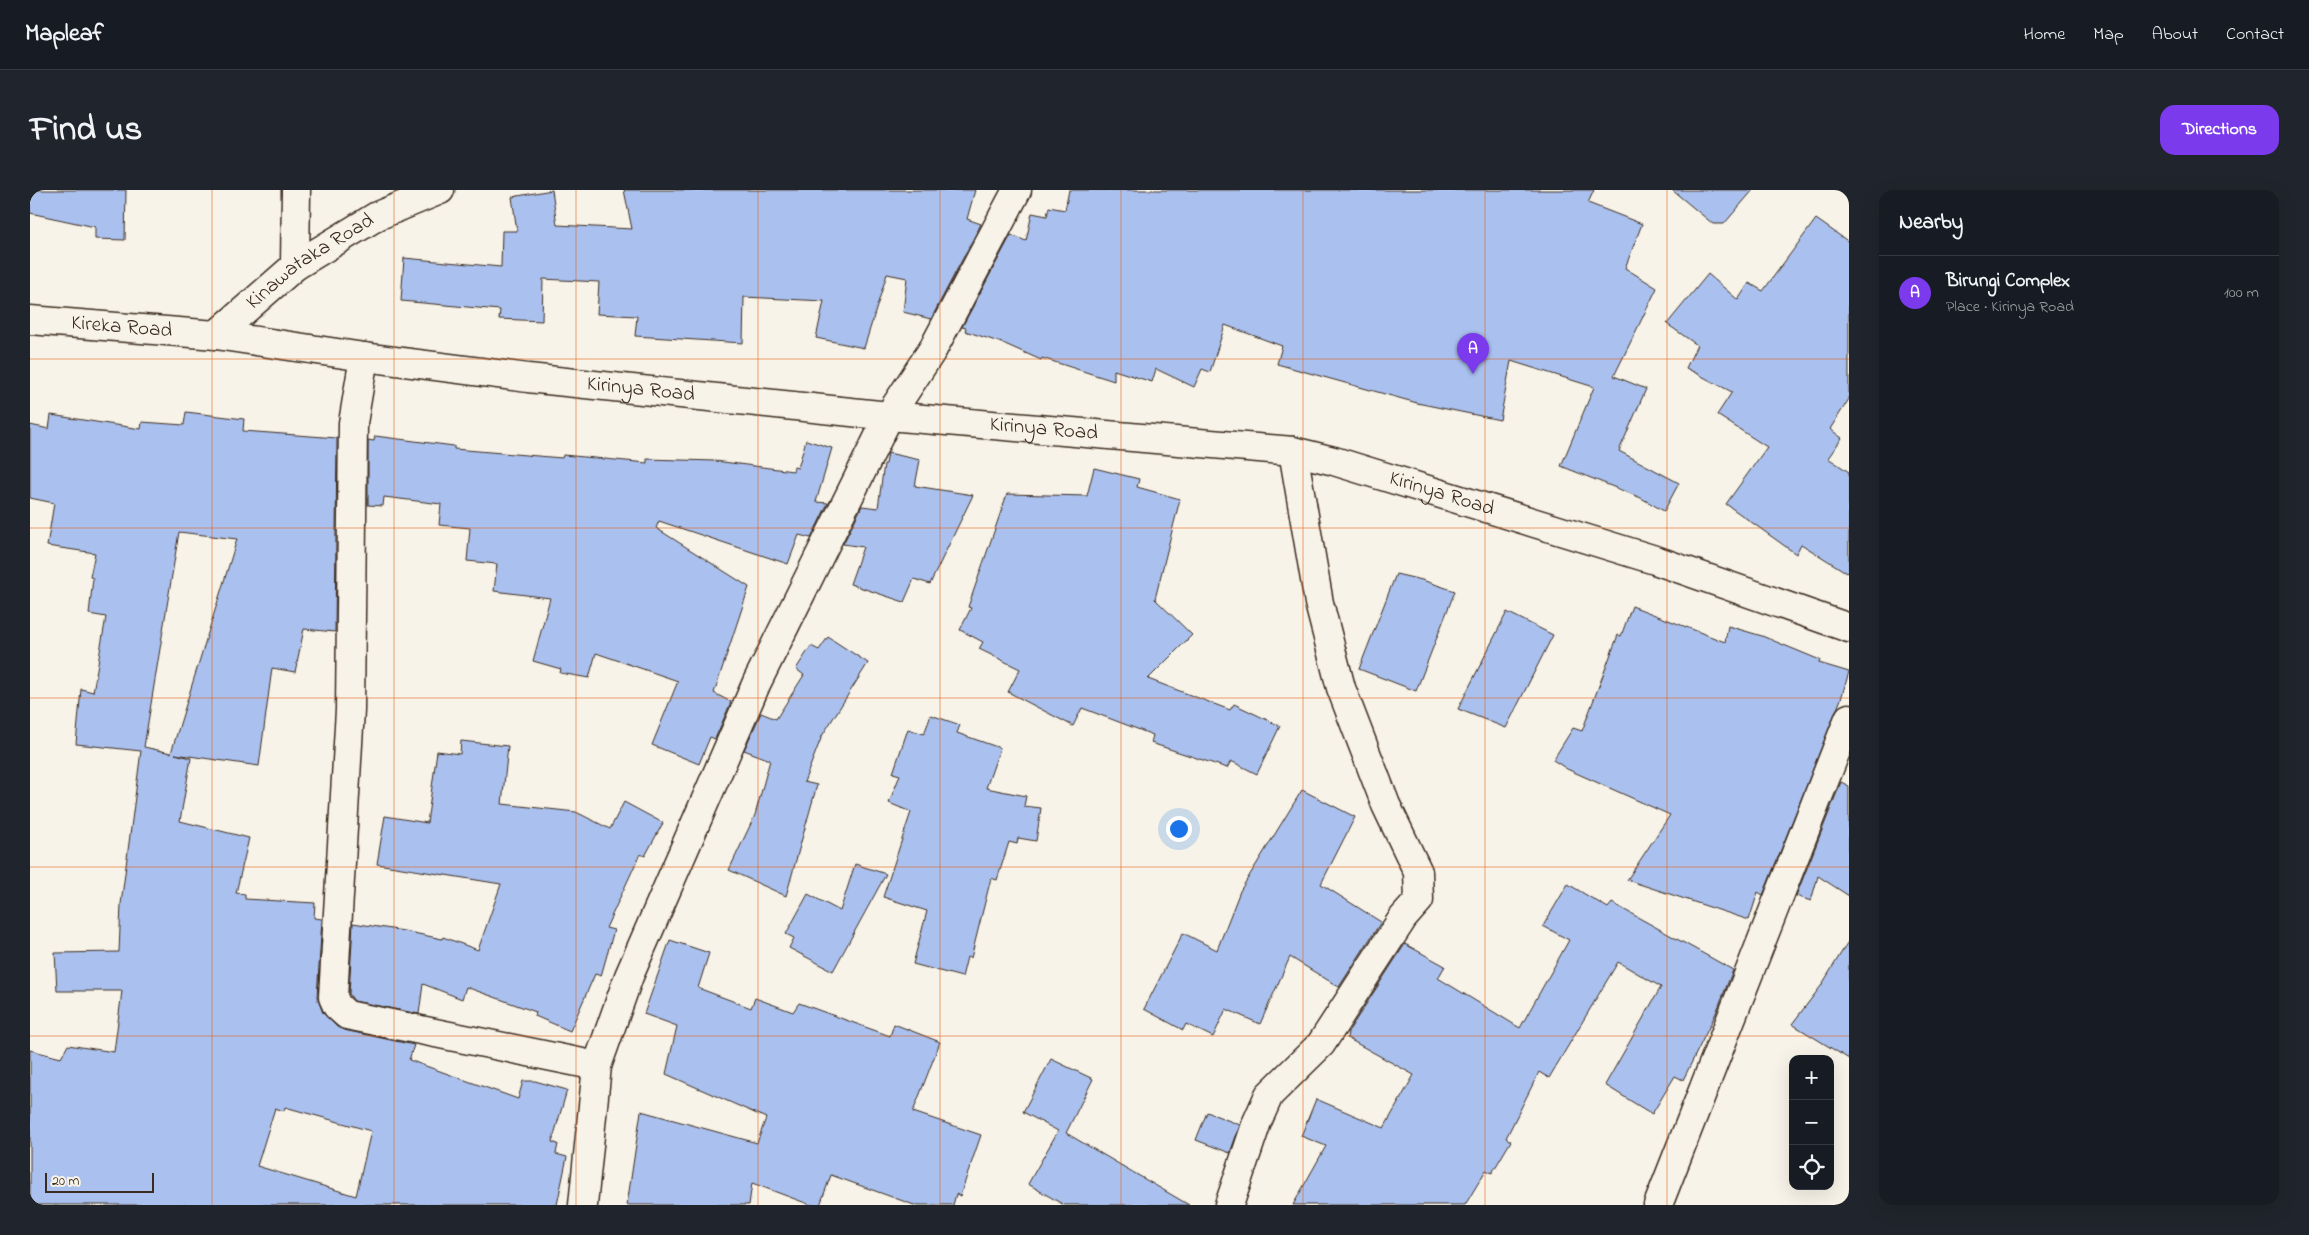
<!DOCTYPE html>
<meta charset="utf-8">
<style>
:root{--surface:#171b24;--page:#20242c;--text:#f1f3f6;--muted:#9ea1a6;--line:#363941;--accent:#7c3aed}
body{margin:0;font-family:"Indie Flower",sans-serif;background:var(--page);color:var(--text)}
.controls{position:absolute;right:15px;bottom:15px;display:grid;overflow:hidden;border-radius:10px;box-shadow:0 5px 20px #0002}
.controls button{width:45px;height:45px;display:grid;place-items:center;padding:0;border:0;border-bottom:1px solid var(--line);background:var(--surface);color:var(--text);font:25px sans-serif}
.scale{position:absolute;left:15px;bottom:12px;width:109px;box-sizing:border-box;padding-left:5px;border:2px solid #3b2a1e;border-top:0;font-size:14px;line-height:18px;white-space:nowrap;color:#3b2a1e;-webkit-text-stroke:4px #f7f3e8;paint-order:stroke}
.you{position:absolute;left:1148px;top:638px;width:18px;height:18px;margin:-12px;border:4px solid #fff;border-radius:50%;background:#1a73e8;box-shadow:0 0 0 8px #1a73e833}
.badge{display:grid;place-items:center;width:32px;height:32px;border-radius:50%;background:var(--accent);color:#fff;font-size:16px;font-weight:700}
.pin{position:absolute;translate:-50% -41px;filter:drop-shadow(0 1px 2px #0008)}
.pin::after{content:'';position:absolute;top:26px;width:18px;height:15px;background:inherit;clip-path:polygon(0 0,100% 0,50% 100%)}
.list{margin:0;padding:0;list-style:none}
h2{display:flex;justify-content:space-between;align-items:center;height:65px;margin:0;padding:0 20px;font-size:21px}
h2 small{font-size:16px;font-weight:400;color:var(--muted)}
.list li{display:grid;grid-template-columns:32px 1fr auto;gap:15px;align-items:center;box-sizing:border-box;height:75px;padding:0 20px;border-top:1px solid var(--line)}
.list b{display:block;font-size:19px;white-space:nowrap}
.list p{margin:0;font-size:16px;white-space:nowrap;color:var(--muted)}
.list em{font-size:16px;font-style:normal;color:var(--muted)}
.icon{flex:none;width:28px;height:28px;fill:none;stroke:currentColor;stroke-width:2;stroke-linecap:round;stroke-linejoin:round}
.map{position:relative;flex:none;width:1819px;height:1015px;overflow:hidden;border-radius:15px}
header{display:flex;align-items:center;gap:30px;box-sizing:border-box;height:70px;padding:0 25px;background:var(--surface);border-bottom:1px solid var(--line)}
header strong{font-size:24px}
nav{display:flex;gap:28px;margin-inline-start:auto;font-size:18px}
.intro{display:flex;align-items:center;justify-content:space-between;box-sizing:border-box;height:120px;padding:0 30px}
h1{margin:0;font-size:35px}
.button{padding:12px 22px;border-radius:15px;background:var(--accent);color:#fff;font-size:18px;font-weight:700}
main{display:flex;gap:30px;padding:0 30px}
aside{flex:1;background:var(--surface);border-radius:15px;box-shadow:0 5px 20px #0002}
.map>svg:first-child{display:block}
</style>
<header>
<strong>Mapleaf</strong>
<nav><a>Home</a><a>Map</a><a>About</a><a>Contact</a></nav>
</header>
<div class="intro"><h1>Find us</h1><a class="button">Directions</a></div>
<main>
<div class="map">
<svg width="1819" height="1015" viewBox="0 0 1819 1015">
<rect width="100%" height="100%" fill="#f7f3e8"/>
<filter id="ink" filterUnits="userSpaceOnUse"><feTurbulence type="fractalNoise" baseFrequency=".02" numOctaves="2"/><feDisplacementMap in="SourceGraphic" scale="10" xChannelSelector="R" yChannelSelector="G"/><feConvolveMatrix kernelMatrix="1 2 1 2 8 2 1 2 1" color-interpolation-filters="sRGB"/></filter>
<g filter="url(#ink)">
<path fill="#aac1ef" stroke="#3b2a1e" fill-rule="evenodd" d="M0,0h96l-1,50 -30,-1v-12l-65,-14z
M522,0l5,35 75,4 -8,-39h351l-8,29 14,5 -50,95 -28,-7 4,-34 -20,-4 -23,74 -48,-10 8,-37 -80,-4 -1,46 -108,-7 2,-20 -40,-2 2,-32 -56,-3 -1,42 -43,-2 1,-9 -99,-9 3,-43 97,9 1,-36h15l-5,-34z
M1039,0h525l-6,13 54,21 -17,44 32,20 -43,88 32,13 -27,62 60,32 -15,28 -23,-13 -80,-32 33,-79 -83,-26 -11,59 -83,-17 -140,-39 5,-18 -57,-21 -15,47 -8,-3 -8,18 -38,-18 -4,13 -38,-12v11l-72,-23 -1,2 -36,-16 -40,-13 1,-3 -4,-1 49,-92 15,6 6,-28 15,3 2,-9 16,3z
M1642,0h81l-29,34h-11z
M1786,29l33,23v157l-19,30 12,9 -14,20 21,14v102l-48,-30 -5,10 -70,-50 41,-57 -50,-32 15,-23 -46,-24 11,-23 -30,-21 41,-50 30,26 11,-17 14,8z
M156,222l58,7 -1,12 94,7 -2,194 -31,-3 -9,43 -23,-4 -13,98 -84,-12 16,4 -11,63 69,17 -13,55 9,1v5l70,4 -1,15 8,1 -5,78 6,16 14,14 7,3 70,15 -5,15 109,39 5,-18h12l32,9 -15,52 6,2 -2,10 11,3 -10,48h-527v-155l31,8 7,-13 46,7 8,-61h-65l-2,-38 64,-1 2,-48 20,-153 -65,-7 5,-55 12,3 13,-75 -17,-3 4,-36 -3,-1 5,-24 -48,-7 7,-43 -24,-5v-73l19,4 2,-14 90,14 1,-7 42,3zM149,342l58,7 -66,214 -27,-6zM255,917l86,24 -15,65 -99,-30 18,-58 9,3z
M345,246l79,10v3l108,9 1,-3 84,8v-4l68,2 78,10 1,-4 4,1 8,-28 26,8 -16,54 12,1 -17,35 -12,-3 -11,29 -129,-43 -3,7 93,59 -35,106 17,9 -16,37 -5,-2 -11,27 -47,-19 26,-64 -82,-28 -7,25 -29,-5 1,-4 -28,-8 17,-63 -56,-7 3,-27 -30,-3 3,-33 -31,-3 2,-21 -57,-7 -1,9 -15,-1v-65l6,1z
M858,263l32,7 -5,26 58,9 -43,89 -16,-5 -10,23 -54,-18 13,-37 -20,-3 19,-38 16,2 6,-44h2z
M1064,278l45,11 -2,8 43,12 -25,100 37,36 -44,44 82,31 4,-6 46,22 -23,48 -26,-13 -4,7 -76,-25 2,-8 -71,-27 -9,18 -65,-34 12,-23 -41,-20 4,-7 -23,-12 11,-22 -3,-1 39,-113 80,2z
M1366,384l26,6 33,11 -39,100 -57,-22z
M1602,416l93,36 3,-16 34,10 58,24 -1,3 30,9 -8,27 -76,191 -2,5 -5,-3 -9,28 -122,-40 43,-65 -103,-46 -14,-9 20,-32 9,3 36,-96 3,1z
M1477,422l46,23 -47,93 -48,-19z
M798,447l40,26 -46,73 -18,46 13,3 -31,111 -57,-26 26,-55 15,-55 -26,-10 17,-37 15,6 28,-44 -8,-6 15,-23 8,4z
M901,525l29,10 -3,8 43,15 -14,40 40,8 -2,10 17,2 -5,33 -18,-3 -1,6 -8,-2 -12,38 -6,-2 -20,80 -4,-1 -5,20 -49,-13 14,-53 -44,-14 28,-85 -22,-9 11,-28 -7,-2 15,-44 16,5z
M431,551l47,5 -6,58 74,8 34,17 14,-27 39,21 -18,33 -5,-2 -34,74 8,2 -13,46 -6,-2 -25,57 -35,-15 1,-4 -70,-25 -4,12 -39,-15 -4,30 -65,-13 -5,-7 4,-71 51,8 38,8 1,-2 35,13 23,-66 -124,-20 8,-48 42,7 10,-72 23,3z
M1811,592l8,4v110l-31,-20 -7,25 -15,-5z
M1272,600l53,27 -34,67 60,38 -42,65 -49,-30 -30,67 -34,-15 -13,28 -27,-13 -3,6 -39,-21 39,-76 34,17 23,-59z
M825,674l31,10 -53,97 -44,-23 5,-10 -8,-4 22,-40 32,17z
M1538,694l40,24 4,-5 121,67 -17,43 -33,67 -8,-4 -23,38 -47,-29 56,-98 -43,-25 -69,116 -10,-6 -33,66 5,3 -19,32 -6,-3 -21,35h-172l33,-59 -25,-10 15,-37 68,29 30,-53 -67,-37 1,-6 57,-88 40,22 -7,12 82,50 49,-88 -26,-14z
M640,750l39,13 -11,35 53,20 4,-10 38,14 6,-9 91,33 4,-12 46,18 -27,70 68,23 -21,61 -4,-2 -3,11h-39l-83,-30 -11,30h-9l-59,-22 -3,22h-122l14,-94 116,32 9,-25 -100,-44 11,-48 -33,-12z
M1819,750v119l-57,-35 29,-38z
M1021,869l42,20 -27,54 123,72h-125l-36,-21 30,-53 -35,-19z
M1177,922l33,13 -10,28 -34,-13z"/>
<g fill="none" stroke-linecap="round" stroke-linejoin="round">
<defs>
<g id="minor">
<path d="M265,76l1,-76"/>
<path id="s1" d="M186,145l79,-69 82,-50 63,-26"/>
<path d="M334,167l-11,66 -3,287 -17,287 4,9 10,9 250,51"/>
<path d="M553,1015l14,-139 32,-90 128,-294 132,-266 44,-67 84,-159"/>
<path d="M1199,1015l28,-83 12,-27 52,-51 82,-126 16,-18 -1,-28 -32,-67 -45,-117 -22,-85 -26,-152"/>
<path d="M1628,1015l191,-487"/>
</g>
<g id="secondary">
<path id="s2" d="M0,130l186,15 148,22 164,21 361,38 404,35 41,10 321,99 194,68"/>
</g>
</defs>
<use href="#minor" stroke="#3b2a1e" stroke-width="31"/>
<use href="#secondary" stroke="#3b2a1e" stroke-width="31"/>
<use href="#minor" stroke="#f7f3e8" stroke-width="28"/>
<use href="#secondary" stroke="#f7f3e8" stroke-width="28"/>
</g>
</g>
<path fill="none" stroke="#e8590c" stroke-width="1" stroke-opacity="0.55" d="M182,0v1015M364,0v1015M546,0v1015M728,0v1015M910,0v1015M1091,0v1015M1273,0v1015M1455,0v1015M1637,0v1015M0,169h1819M0,338h1819M0,508h1819M0,677h1819M0,846h1819"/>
<g text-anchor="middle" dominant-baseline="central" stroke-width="4" stroke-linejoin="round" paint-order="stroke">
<g font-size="21" fill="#3b2a1e" stroke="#f7f3e8">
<text stroke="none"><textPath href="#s1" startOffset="120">Kinawataka Road</textPath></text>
<text stroke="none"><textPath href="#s2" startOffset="92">Kireka Road</textPath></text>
<text stroke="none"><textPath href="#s2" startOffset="615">Kirinya Road</textPath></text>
<text stroke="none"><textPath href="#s2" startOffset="1020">Kirinya Road</textPath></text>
<text stroke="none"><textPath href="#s2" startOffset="1425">Kirinya Road</textPath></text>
</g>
</g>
</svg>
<div class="controls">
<button>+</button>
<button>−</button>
<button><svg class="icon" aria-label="locate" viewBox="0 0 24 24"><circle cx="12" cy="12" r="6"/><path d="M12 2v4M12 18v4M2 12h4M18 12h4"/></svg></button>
</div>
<div class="scale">20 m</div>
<div class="you"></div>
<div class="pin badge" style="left:1443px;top:184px">A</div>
</div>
<aside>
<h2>Nearby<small></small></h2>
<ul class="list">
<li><span class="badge">A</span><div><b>Birungi Complex</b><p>Place · Kirinya Road</p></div><em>100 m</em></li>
</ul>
</aside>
</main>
